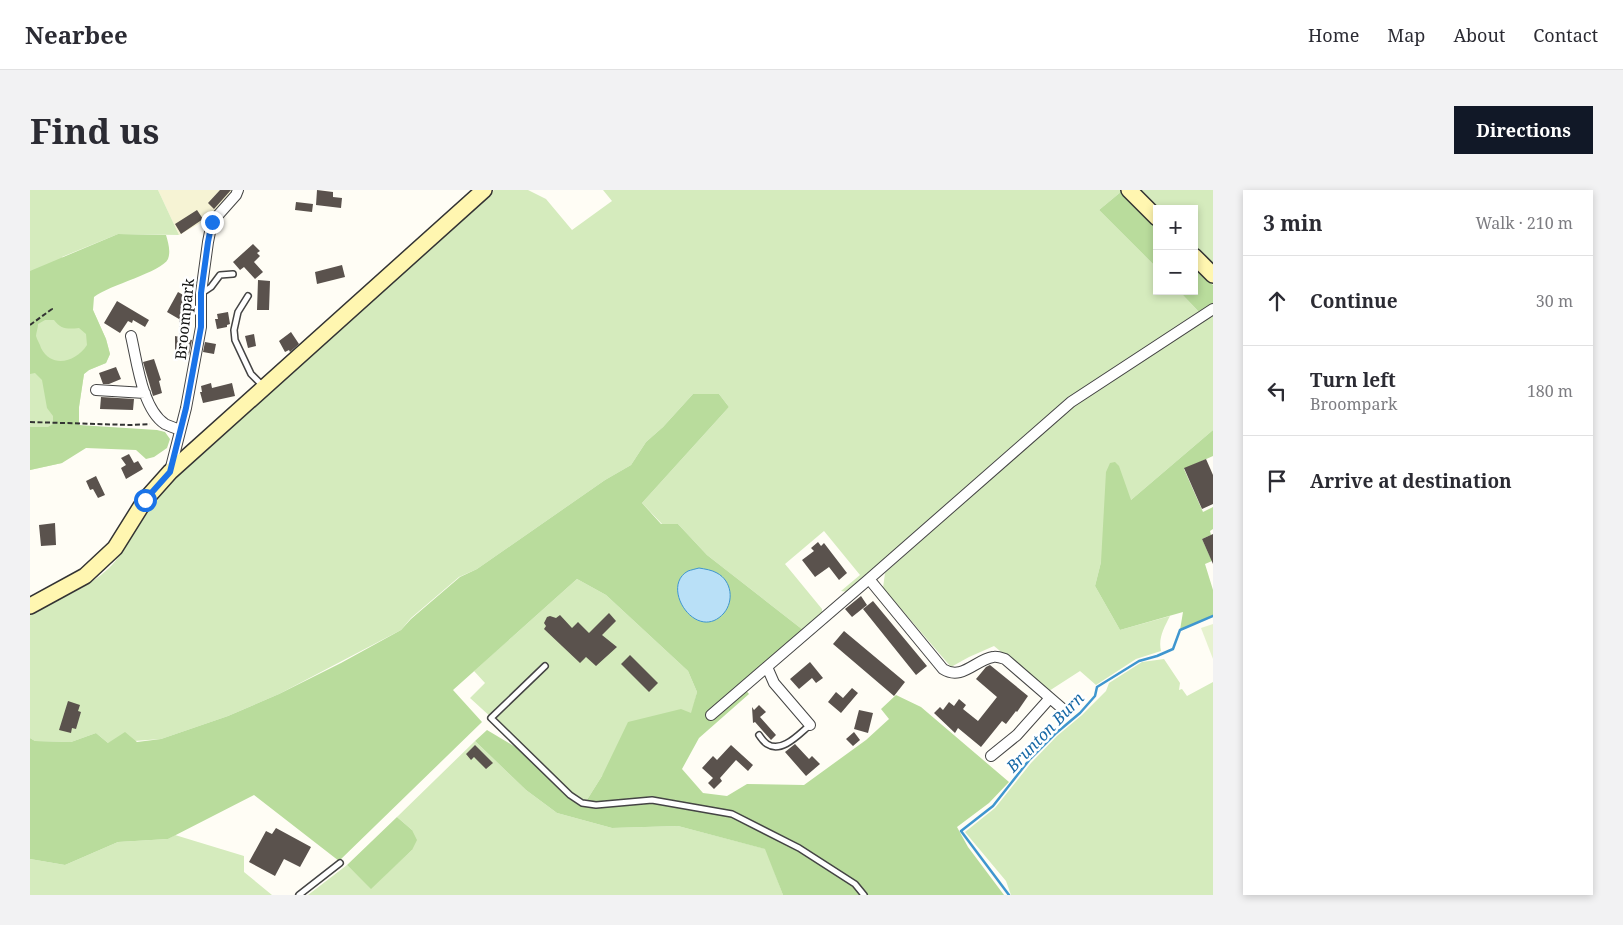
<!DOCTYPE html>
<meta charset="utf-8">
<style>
:root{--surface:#fff;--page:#f2f2f3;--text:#2b2b33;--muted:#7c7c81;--line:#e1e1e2;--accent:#111827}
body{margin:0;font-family:"Noto Serif",serif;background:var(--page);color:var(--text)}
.controls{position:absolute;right:15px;top:15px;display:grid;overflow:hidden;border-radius:0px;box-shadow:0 2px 8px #0003}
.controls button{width:45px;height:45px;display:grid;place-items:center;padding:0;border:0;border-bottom:1px solid var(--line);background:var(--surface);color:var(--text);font:25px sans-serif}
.stop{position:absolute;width:15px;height:15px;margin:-11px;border:4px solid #1a73e8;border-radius:50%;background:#fff}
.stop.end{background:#1a73e8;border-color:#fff;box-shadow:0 1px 5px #0008}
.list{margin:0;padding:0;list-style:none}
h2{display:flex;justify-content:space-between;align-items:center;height:65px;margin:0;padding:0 20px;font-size:21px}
h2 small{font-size:16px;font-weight:400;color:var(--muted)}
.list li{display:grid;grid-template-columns:32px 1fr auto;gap:15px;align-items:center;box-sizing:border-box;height:90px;padding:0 20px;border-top:1px solid var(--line)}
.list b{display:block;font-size:19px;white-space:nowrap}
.list p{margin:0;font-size:16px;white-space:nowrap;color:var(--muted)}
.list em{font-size:16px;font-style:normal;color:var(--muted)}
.icon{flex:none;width:28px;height:28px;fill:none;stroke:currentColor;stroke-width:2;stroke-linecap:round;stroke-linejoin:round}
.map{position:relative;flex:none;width:1183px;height:705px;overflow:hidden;border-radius:0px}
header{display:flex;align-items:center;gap:30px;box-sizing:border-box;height:70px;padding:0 25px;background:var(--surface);border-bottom:1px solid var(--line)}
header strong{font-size:24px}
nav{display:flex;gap:28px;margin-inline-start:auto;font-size:18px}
.intro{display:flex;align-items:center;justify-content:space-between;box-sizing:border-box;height:120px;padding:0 30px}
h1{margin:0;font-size:35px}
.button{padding:12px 22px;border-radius:0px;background:var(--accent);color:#fff;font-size:18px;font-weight:700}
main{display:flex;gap:30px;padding:0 30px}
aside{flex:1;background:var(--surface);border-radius:0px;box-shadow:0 2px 8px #0003}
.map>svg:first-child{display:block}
</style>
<header>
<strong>Nearbee</strong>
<nav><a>Home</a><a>Map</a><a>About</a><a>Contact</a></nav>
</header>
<div class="intro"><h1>Find us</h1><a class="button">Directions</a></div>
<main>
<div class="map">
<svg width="1183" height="705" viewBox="0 0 1183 705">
<rect width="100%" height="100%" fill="#fffdf5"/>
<path fill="#f6f3d4" d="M128,0h80l-26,32 -8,-1 -25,14z"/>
<path fill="#d5ebbd" d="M0,0h128l21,45 -61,-1 -56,23 31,53 13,29 4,15 -4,9 -17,7 -5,4 -5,33v18l-17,38 -32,7z
M464,0h34l18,9 26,31 40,-29 -9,-11h518l1,1 -23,19 58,58v23h22l21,22 -132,86 -220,193 -7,-1 19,-16 -36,-44 -39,33 37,45v6l-19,15 -96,-75 -29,-31h-16l-20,-21 87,-96 -10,-13h-26l-30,33 -17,15 -15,23 -26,15 -128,89 -18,8 -48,41 -10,12 -122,64 -51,22 -67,23 -53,4 -12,-10 -25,9 -36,-1 -5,-3v-125c27,-13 57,-24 79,-45 17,-16 23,-40 35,-58 17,-24 42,-42 64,-61z
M1107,0h76v77l-19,-19v-39h-37z
M1183,124v116l-82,70 -30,62 -6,24 25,44 50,-14c-6,12 -12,22 -9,35l-25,8 -40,26 -16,-14 -31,20 -55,-45 -25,11 -18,10 -68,-79 2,-15 189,-169z
M547,389l29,16 82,76 9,21 -5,21 -90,63 -17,27 -115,-105 15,-15 -11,-12z
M1134,469l16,24 -1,7 3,-1 5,7 26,-14v213h-202l-5,-14 -41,-49 30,-24 36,-45 26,-27 25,-21 24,-24 3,-8 33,-21z
M445,551l51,49 31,23 55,15 66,-2 88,23 17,46h-475l39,-30 24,23 41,-38v-20l-15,-13z
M145,645l69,21v16l28,23h-242v-36l35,6 53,-23 50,-3z"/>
<path fill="#b9dc9c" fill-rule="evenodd" d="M1092,1l35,36v41l-58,-58z
M88,44l48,1c2,7 5,16 2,24 -6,13 -59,26 -74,38l-1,13 13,29 4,15 -4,9 -17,7 -5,4 -5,33v18l78,5 8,2 5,7 -3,9 -13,9 -8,2 -10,-9 -50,-2 -24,15 -32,7v-43h18l5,-3v-8l-6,-8 -5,-28 -7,-7 -5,1v-103zM15,130h9c7,10 15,9 25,8l7,6 1,11c-11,17 -35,24 -46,3 -1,-4 -4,-8 -5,-12 0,-3 2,-8 2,-12z
M1164,76l19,19v20l-13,8 -21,-22h15z
M663,204h26l10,13 -87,96 19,21h17l29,31 96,75 -63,53 9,11 -50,44 -17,31 21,24 24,3 20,-12 57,1 62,-45 23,-21 -8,-10 15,-14 25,12 88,75 -20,21 -32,24 11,20 36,48h-221l-18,-46 -87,-23 -66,2 -55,-15 -31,-23 -51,-49 12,-11 55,33 43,40 17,-27 26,-54 53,-13 10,4 6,-21 -9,-21 -82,-76 -29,-16 -124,111 29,32 -143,139 -85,-66 -86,44 -50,3 -53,23 -35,-6v-121l5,3 36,1 25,-9 12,10 17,-11 12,10 24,-3 67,-23 51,-22 62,-31 60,-33 10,-11 49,-42 17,-8 128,-89 26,-15 15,-23 17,-15z
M1183,240v26l-29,13 19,43 10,-5v22l-3,2 1,4 -9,4 10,22 -7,3 8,26v26l-33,14 3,-18 -63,18 -25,-44 6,-24 5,-90 4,-9 5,-1 4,4 12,34z
M367,627l15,13 5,10 -5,10 -41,39 -24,-24z"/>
<path fill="#e6f2cf" d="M1183,434v35l-12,-31z"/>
<path fill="#b9e0f7" stroke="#3f96cf" d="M669,378c6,1 13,2 18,5 15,8 17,28 7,40 -27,31 -65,-26 -36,-42 3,-1 7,-2 11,-3z"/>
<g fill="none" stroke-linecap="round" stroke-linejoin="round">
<path stroke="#3f96cf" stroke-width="2.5" d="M979,705l-48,-64 32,-25 37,-47 25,-25 25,-21 15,-17 2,-9 42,-26 18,-5 16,-7 7,-19 33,-14"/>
</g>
<path fill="#5a524d" d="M190,0h11l-17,19 -6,-6z
M287,0l16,2v5l9,1 -1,10 -25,-3z
M266,12l17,2 -1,8 -17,-2z
M167,20l6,9 -22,15 -6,-10z
M223,54l7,7 -3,2 3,3 -6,6 9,10 -8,7 -11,-12 -4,3 -7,-8z
M312,75l3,12 -28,7 -2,-12z
M228,90l12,1 -1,29h-12z
M148,102l14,8 -4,8 5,3 -6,10 -1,13 -7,2v-17l-12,-7z
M87,111l32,19 -4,7 -12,-7 -1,3 -4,-2 -8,12 -16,-10z
M198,122l2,12 -3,1v2l-10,2 -2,-10h3l-1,-5z
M261,142l8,12 -9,8 -1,-2 -4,2 -6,-11z
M224,144l2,12 -8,2 -3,-12z
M145,146l17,4 -3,15h-14z
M175,152l11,2 -2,10 -11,-2z
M124,169l7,21 -2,1 3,12 -9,3 -10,-34z
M86,177l5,12 -12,5h-6l-4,-11z
M181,193l1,5 20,-5 3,13 -32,7 -3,-11h2l-1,-6z
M71,207l33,2 -1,11 -33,-1z
M99,264l5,9 4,-2 5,8 -17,10 -5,-11 5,-3 -5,-7z
M1176,269l7,16v29l-11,5 -18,-41z
M66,286l9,19 -7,3 -5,-9 -3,1 -4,-9z
M25,333l1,22 -15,1 -2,-21z
M1183,344v30l-11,-25z
M788,352l3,4 3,-3 23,30 -8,7 -10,-13 -14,10 -13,-17 12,-9 -3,-3z
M831,406l6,9 -15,12 -7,-8z
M843,411l54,65 -11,9 -53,-66z
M579,423l7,8 -14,14 15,12 -21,19 -10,-9 -6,6 -36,-34 2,-3 -2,-3 3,-6 3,-1 6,2 4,-3 12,13 6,-6 11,11z
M814,441l61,51 -11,14 -61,-52z
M600,465l28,28 -9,9 -28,-28z
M780,472l13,16 -7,5 -4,-5 -13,11 -9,-10z
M960,475l38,31 -11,16 -1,-1 -10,13 -4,-3 -21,26 -23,-19 -3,5 -21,-20 6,-6 3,3 6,-8 5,4 5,-7 7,6 -3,4 15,12 19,-24 -21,-18 10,-12z
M822,498l6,5 -17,20 -13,-11 8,-10 7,6z
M38,511l12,4 -2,6 3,1 -5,17 -4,-1 -1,5 -12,-3z
M729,515l7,7 -6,5 16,18 -5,5 -16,-18 -2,1 -1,-16 2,3z
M829,520l14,3 -5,20 -14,-4z
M824,542l6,8 -7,6 -7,-7z
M765,554l14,15 3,-3 8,8 -14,12 -21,-24z
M445,555l18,18 -7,6 -12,-12 -3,3 -5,-6z
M701,555l22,20 -5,6 -12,-11 -16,18 2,3 -8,8 -6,-6 5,-5 -11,-10 11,-12 4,4z
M246,638l35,19 -11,20 -16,-8 -9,17 -26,-14 17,-31 6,3z"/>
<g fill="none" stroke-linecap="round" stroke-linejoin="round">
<defs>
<path id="lane" d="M172,103l9,-6 9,-12 13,-1
M218,106l-10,16 -4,18 1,10 16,34 13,13
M515,476l-54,52 79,77 12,8 14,2 56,-5 80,14 67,34 56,36 9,11
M729,545c2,3 5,7 8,9 15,10 33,-11 43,-19
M269,705l41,-32"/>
<path id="street" d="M101,146c6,25 11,73 34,88 4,2 10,4 15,6
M66,200l49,3
M140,281l16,-63 15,-81v-34l7,-51 4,-20 24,-27 2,-5
M839,389l74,90c19,12 32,-9 50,-12 4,-1 9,1 12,2l59,51
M737,477l7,16 36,42
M681,525l158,-136 202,-177 142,-93
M961,566l26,-21 33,-37"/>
<path id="secondary" d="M1099,0l28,28
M1164,66l19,19
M0,416l55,-30 30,-28 30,-48 25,-28 314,-282"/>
</defs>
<use href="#lane" stroke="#444" stroke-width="8"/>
<use href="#street" stroke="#444" stroke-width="12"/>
<use href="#secondary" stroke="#333" stroke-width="18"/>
<path stroke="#333" stroke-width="2" stroke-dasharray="5 2.5" stroke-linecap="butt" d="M0,135l22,-16 -2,-1
M0,232l100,3 20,-1"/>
<use href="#lane" stroke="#fff" stroke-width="5"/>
<use href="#street" stroke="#fff" stroke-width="10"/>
<use href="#secondary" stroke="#fff6b0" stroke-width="15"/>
</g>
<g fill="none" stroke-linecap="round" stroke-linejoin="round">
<path stroke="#1a73e8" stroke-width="6" d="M115,310l25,-28 16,-64 15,-81v-34l7,-51 4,-20"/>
</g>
<g text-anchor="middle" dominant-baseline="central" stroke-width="5" stroke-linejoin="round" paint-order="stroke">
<g font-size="15" fill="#111" stroke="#fff">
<text transform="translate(154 129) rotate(-84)">Broompark</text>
</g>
<g font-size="16" font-style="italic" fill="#1768a6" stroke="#fff">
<text transform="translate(1015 542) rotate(-46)">Brunton Burn</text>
</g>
</g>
</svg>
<div class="controls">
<button>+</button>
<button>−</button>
</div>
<div class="stop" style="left:115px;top:310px"></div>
<div class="stop end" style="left:182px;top:32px"></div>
</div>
<aside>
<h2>3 min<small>Walk · 210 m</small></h2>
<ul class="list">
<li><svg class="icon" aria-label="ahead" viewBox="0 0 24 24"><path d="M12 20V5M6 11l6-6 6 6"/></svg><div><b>Continue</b></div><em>30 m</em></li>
<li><svg class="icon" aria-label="left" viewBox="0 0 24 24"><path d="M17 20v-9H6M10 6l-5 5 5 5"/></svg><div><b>Turn left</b><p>Broompark</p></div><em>180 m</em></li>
<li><svg class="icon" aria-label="arrive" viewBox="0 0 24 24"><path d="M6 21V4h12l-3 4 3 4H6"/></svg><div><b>Arrive at destination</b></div></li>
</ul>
</aside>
</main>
